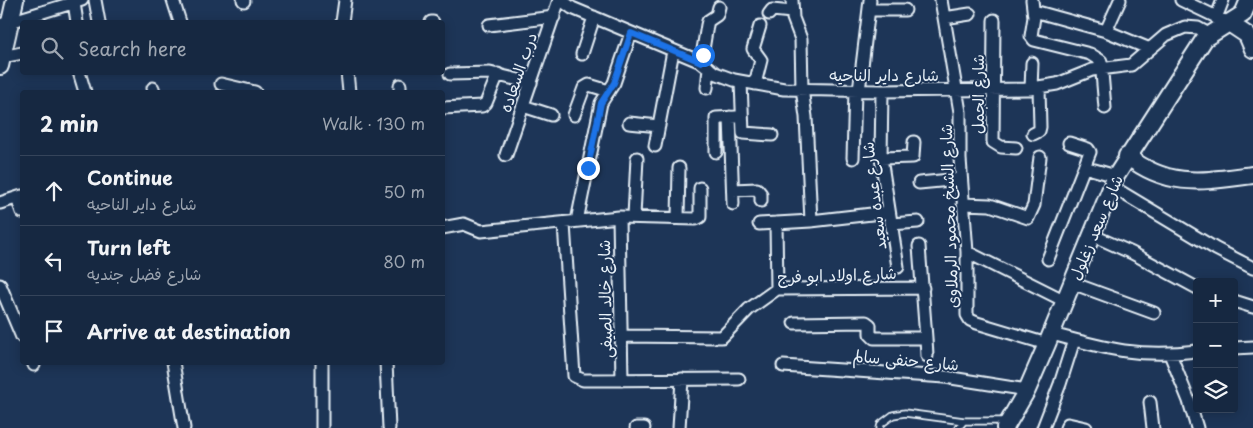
<!DOCTYPE html>
<meta charset="utf-8">
<style>
:root{--surface:#162841;--page:#1f3048;--text:#f1f3f6;--muted:#9ea6b1;--line:#35445a}
body{margin:0;font-family:"Playpen Sans","Playpen Sans Arabic",sans-serif;background:var(--page);color:var(--text)}
.controls{position:absolute;right:15px;bottom:15px;display:grid;overflow:hidden;border-radius:5px;box-shadow:0 2px 12px #0003}
.controls button{width:45px;height:45px;display:grid;place-items:center;padding:0;border:0;border-bottom:1px solid var(--line);background:var(--surface);color:var(--text);font:25px sans-serif}
.stop{position:absolute;width:15px;height:15px;margin:-11px;border:4px solid #1a73e8;border-radius:50%;background:#fff}
.stop.end{background:#1a73e8;border-color:#fff;box-shadow:0 1px 5px #0008}
.list{margin:0;padding:0;list-style:none}
h2{display:flex;justify-content:space-between;align-items:center;height:65px;margin:0;padding:0 20px;font-size:21px}
h2 small{font-size:16px;font-weight:400;color:var(--muted)}
.list li{display:grid;grid-template-columns:32px 1fr auto;gap:15px;align-items:center;box-sizing:border-box;height:70px;padding:0 20px;border-top:1px solid var(--line)}
.list b{display:block;font-size:19px;white-space:nowrap}
.list p{margin:0;font-size:16px;white-space:nowrap;color:var(--muted)}
.list em{font-size:16px;font-style:normal;color:var(--muted)}
.icon{flex:none;width:28px;height:28px;fill:none;stroke:currentColor;stroke-width:2;stroke-linecap:round;stroke-linejoin:round}
.map{position:relative;flex:none;width:1253px;height:428px;overflow:hidden}
.search{position:absolute;background:var(--surface);box-shadow:0 2px 12px #0003;left:20px;top:20px;width:425px;height:55px;display:flex;align-items:center;gap:12px;box-sizing:border-box;padding:0 18px;border-radius:5px;color:var(--muted);font-size:19px}
.panel{position:absolute;background:var(--surface);box-shadow:0 2px 12px #0003;left:20px;top:90px;width:425px;height:275px;border-radius:5px}
.map>svg:first-child{display:block}
</style>
<div class="map">
<svg width="1253" height="428" viewBox="0 0 1253 428">
<rect width="100%" height="100%" fill="#1d3557"/>
<filter id="ink" filterUnits="userSpaceOnUse"><feTurbulence type="fractalNoise" baseFrequency=".02" numOctaves="2"/><feDisplacementMap in="SourceGraphic" scale="10" xChannelSelector="R" yChannelSelector="G"/><feConvolveMatrix kernelMatrix="1 2 1 2 8 2 1 2 1" color-interpolation-filters="sRGB"/></filter>
<g filter="url(#ink)">
<g fill="none" stroke-linecap="round" stroke-linejoin="round">
<defs>
<path id="lane" d="M880,428l1,-4 12,-9 12,-2 59,8h43
M958,428l6,-7"/>
<path id="street" d="M95,0l4,22
M173,0l7,22
M243,0l1,1
M561,0l11,8 129,54 14,11 19,7 50,9 98,2 144,-2 31,-5 35,-14 39,-5 35,-30 19,-8 13,1 11,6
M792,0l1,18 8,21 1,50 4,28 5,104
M941,0l19,112v47l7,93v63l3,5 7,3 70,21
M1032,0l2,17 -3,19 3,4 56,14 11,7 4,47
M1181,0l48,23
M74,3l3,19
M869,10h36
M1034,11l72,20 44,18
M769,14l3,-4 20,2
M944,18l26,-4
M1216,18l7,-18
M994,20l-1,122 8,5 15,1
M342,22l3,-22
M431,22h2
M0,25l82,-25
M489,25l65,-8
M1106,31l14,-31
M582,54l12,-37
M2,57l20,-4
M701,62l6,-37 1,-4 9,-6 2,-8
M79,72l6,20
M347,72l2,20
M450,74l40,-1 41,10
M741,82l2,51 29,2
M221,84l34,8
M755,84l6,-24 -8,-11 7,-23
M400,85v7
M153,88l1,4
M707,88l2,-20
M1031,89l1,-26
M859,91l11,-91
M882,91l-1,67 17,109
M523,106l28,9
M442,108l40,-2 4,-3 12,-29
M574,115l10,-27 5,-3 20,6
M730,117l3,87
M629,123l30,3
M1033,134l6,-3 1,-4 -1,-39
M655,146l18,-95
M716,152v-34l20,-1
M506,155l53,-155
M853,158l2,-67
M881,158l32,-1 1,-15
M1084,167l32,9
M919,183l42,-4
M1111,186l105,63 37,19
M733,190l24,-1 4,5v7
M17,198l5,14
M0,203l22,-7
M963,204l27,1 38,13 6,-13 6,-48
M634,216l3,-58
M619,217l3,163
M678,218l1,-50
M577,221l24,-118 13,-20 17,-50
M776,223l1,66
M564,224l10,152 9,4 156,-1
M759,224l52,-3 78,-9
M891,224l27,-2
M442,228l22,-4 17,7 138,-14 77,2 4,-2v-29
M1092,235l40,18 65,35
M967,252l98,49
M1048,259l42,-107 -2,-3 -19,-6
M1072,283l82,30
M0,285l22,52
M1234,301l19,6
M794,323l72,-1 4,3v9l4,4h52l-7,-92
M1052,334c55,15 87,24 145,17
M621,336l101,1 27,-28 28,-20 146,-1
M926,338l1,18
M1234,348l19,-1
M1170,354l19,47 8,27
M33,362l1,3
M173,362l11,66
M386,362l3,66
M783,366l162,11 82,13
M1150,402l3,26
M322,428v-66
M636,428h8
M679,428l3,-49
M1043,428l17,-44 14,-44
M1066,428l2,-4 18,4"/>
<path id="secondary" d="M1229,23l18,12 6,14
M0,66l15,-66
M1127,156c42,33 77,25 126,19
M1005,428l22,-38 20,-46 69,-168 89,-138 38,-24 6,-14"/>
</defs>
<use href="#lane" stroke="#e8f1f8" stroke-width="9"/>
<use href="#street" stroke="#e8f1f8" stroke-width="15"/>
<use href="#secondary" stroke="#e8f1f8" stroke-width="20"/>
<use href="#lane" stroke="#1d3557" stroke-width="5.5"/>
<use href="#street" stroke="#1d3557" stroke-width="11"/>
<use href="#secondary" stroke="#1d3557" stroke-width="16"/>
</g>
</g>
<g fill="none" stroke-linecap="round" stroke-linejoin="round" filter="url(#ink)">
<path stroke="#1a73e8" stroke-width="6" d="M588,168l13,-65 13,-20 17,-50 70,29 2,-7"/>
</g>
<g text-anchor="middle" dominant-baseline="central" stroke-width="4" stroke-linejoin="round" paint-order="stroke">
<g font-size="16" fill="#e8f1f8" stroke="#1d3557">
<text transform="translate(517 72) rotate(-71)">درب السعاده</text>
<text x="884" y="74">شارع داير الناحيه</text>
<text transform="translate(977 94) rotate(-90)">شارع الجمل</text>
<text transform="translate(873 196) rotate(-97)">شارع عبده سعيد</text>
<text transform="translate(948 216) rotate(-92)">شارع الشيخ محمود الرملاوى</text>
<text transform="translate(1095 227) rotate(-67)">شارع سعد زغلول</text>
<text transform="translate(837 274) rotate(-2)">شارع اولاد ابو فرج</text>
<text transform="translate(604 299) rotate(-91)">شارع خالد الصيفى</text>
<text transform="translate(906 359) rotate(5)">شارع حنفى سالم</text>
</g>
</g>
</svg>
<div class="controls">
<button>+</button>
<button>−</button>
<button><svg class="icon" aria-label="layers" viewBox="0 0 24 24"><path d="M12 4l9 5-9 5-9-5zM3 14l9 5 9-5"/></svg></button>
</div>
<div class="stop" style="left:703px;top:55px"></div>
<div class="stop end" style="left:588px;top:168px"></div>
<div class="search"><svg class="icon" aria-label="search" viewBox="0 0 24 24"><circle cx="10" cy="10" r="6"/><path d="M15 15l6 6"/></svg>Search here</div>
<section class="panel">
<h2>2 min<small>Walk · 130 m</small></h2>
<ul class="list">
<li><svg class="icon" aria-label="ahead" viewBox="0 0 24 24"><path d="M12 20V5M6 11l6-6 6 6"/></svg><div><b>Continue</b><p>شارع داير الناحيه</p></div><em>50 m</em></li>
<li><svg class="icon" aria-label="left" viewBox="0 0 24 24"><path d="M17 20v-9H6M10 6l-5 5 5 5"/></svg><div><b>Turn left</b><p>شارع فضل جنديه</p></div><em>80 m</em></li>
<li><svg class="icon" aria-label="arrive" viewBox="0 0 24 24"><path d="M6 21V4h12l-3 4 3 4H6"/></svg><div><b>Arrive at destination</b></div></li>
</ul>
</section>
</div>
